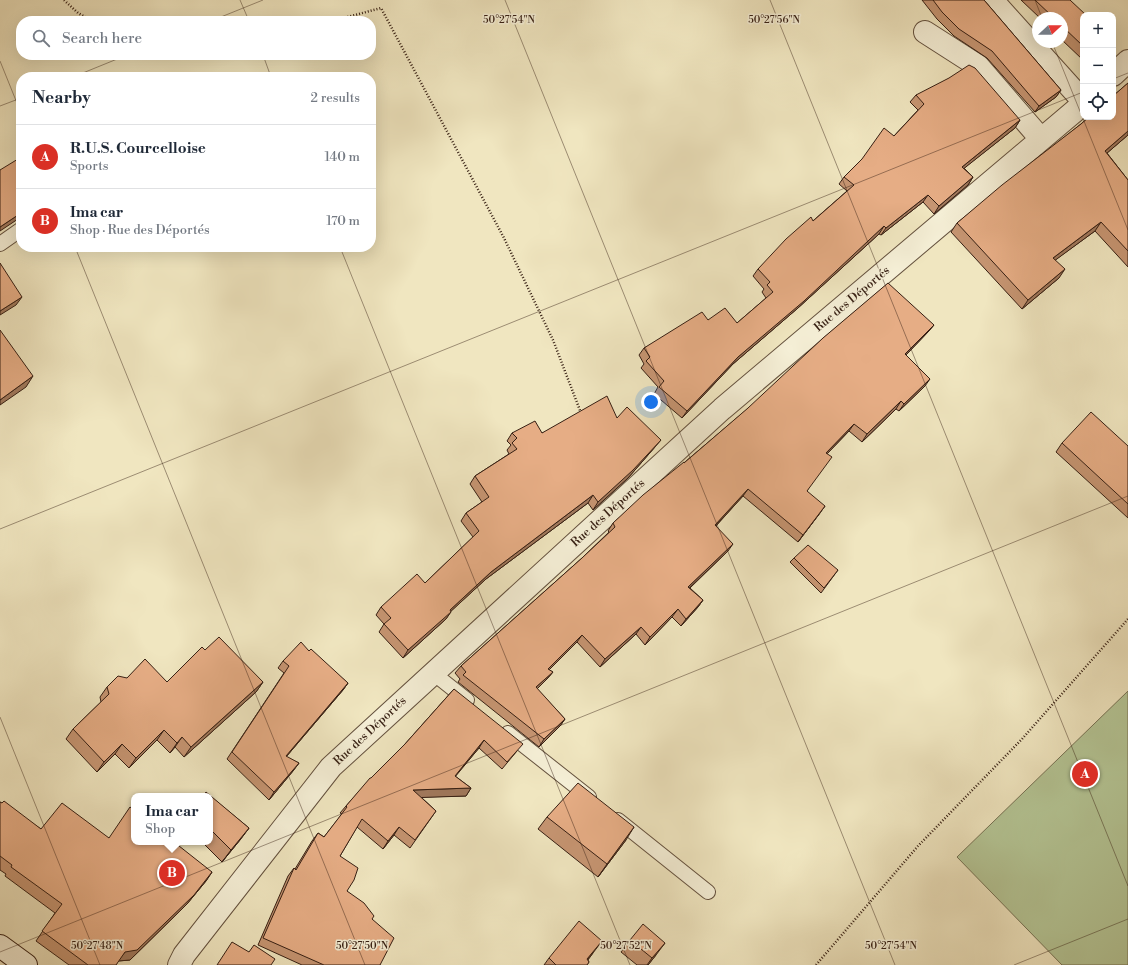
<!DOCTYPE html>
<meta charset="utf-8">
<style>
:root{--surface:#fff;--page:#f6f6f7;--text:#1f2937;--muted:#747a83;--line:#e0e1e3;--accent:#d93025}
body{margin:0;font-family:"Libre Bodoni",serif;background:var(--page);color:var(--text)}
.controls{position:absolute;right:12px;top:12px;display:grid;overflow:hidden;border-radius:8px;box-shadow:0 4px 16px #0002}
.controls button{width:36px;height:36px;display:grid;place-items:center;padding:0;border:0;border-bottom:1px solid var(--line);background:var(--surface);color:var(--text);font:20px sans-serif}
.compass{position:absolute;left:1032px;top:12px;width:36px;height:36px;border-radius:50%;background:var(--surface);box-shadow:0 4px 16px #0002;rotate:68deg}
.you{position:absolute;left:651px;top:402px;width:14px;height:14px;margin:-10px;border:3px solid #fff;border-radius:50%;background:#1a73e8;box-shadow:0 0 0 6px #1a73e833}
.badge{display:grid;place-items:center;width:26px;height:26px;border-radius:50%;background:var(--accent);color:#fff;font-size:13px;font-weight:700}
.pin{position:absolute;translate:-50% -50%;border:2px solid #fff;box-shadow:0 1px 4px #0006}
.popup{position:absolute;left:131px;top:793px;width:82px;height:52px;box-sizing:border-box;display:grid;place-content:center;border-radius:8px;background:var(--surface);filter:drop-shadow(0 1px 3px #0005);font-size:13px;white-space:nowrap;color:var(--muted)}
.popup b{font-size:15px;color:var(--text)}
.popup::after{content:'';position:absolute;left:50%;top:100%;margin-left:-8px;border:8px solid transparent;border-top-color:var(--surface)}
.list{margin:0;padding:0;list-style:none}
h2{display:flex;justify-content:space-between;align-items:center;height:52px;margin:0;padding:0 16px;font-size:17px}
h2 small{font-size:13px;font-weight:400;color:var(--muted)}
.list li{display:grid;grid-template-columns:26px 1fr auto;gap:12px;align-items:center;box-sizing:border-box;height:64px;padding:0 16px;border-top:1px solid var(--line)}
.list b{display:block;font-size:15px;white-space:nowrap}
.list p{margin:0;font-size:13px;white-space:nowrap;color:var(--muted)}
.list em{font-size:13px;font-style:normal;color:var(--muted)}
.icon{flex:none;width:22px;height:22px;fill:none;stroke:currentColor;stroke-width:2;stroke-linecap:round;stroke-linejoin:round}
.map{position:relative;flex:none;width:1128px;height:965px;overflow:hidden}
.search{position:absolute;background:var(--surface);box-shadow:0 4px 16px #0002;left:16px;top:16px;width:360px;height:44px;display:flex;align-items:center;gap:10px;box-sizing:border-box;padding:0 14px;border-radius:16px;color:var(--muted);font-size:15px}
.panel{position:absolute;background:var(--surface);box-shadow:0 4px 16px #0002;left:16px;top:72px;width:360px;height:180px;border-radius:16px}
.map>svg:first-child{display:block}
</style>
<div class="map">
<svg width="1128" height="965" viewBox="0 0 1128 965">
<rect width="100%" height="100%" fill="#f0e6c0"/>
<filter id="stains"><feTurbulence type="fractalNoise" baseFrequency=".005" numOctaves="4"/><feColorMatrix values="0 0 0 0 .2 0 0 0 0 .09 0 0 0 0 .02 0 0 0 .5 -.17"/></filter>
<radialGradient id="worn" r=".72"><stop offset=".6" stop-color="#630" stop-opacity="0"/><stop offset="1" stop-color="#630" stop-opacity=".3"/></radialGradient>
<path fill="#b5c696" stroke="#767254" d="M1128,691v274h-66l-105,-108z"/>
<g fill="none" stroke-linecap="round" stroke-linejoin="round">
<defs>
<path id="service" d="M0,244l20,-14
M433,673l34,27
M508,733l81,64
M618,820l90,72"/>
<path id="minor" d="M992,0l91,101
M925,32l53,34 63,73
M1113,75l15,-14
M179,965l5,-10 147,-188 391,-358 361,-305"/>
<path id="secondary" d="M0,946l26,19"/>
</defs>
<use href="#service" stroke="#64513e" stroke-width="16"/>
<use href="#minor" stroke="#64513e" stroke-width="24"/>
<use href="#secondary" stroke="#361f13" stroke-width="24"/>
<path stroke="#361f13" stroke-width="2.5" stroke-dasharray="1 2" stroke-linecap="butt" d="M64,0l14,13 14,8
M333,21l48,-13 123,230 49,102 28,73
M816,965l102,-119 104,-107 106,-120"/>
<use href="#service" stroke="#f5efd6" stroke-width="14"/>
<use href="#minor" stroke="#f5efd6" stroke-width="22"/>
<use href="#secondary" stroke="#f5efd6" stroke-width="22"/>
</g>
<path fill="#c69572" stroke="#361f13" d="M922,0h62l77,90 -5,7 -21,15 -48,-54 -33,-22 -17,-17z
M1021,0h49l13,15v45l-21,-20v-22h-22z
M1128,83v52l-21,18 21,27v87l-33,-36 -40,29 4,18 -37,31 -71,-77 6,-9 124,-99z
M916,95l104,25 -5,8 -51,40 9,9 -5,8 -34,29 -11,-12 -42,33 -2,-1 -81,74 -65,56 -51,54 -28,-24 4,-7 -17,-19 3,-4 -5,-9 5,-7 64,-28 29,3 29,-25 -4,-6 2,-3 -11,-13 5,-7 89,-78 -8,-7 5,-7 50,-41 24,-26 -8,-8z
M934,325l-6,7 -22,23 19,31 -26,25 -3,-2 -34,33 -13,-11 -22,23 -20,37 13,22 -22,29 -55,-46 -27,30 12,25 -38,37 13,12 -5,7 -17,19 -9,-9 -27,28 -9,-11 -36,33 -23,-25 -28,28 4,2 -6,7 -10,10 28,30 -5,7 -21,21 -81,-65 2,-3 -5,-6 6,-7 121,-108 27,-26 -1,-1 5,-8 132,-112 3,-3z
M617,418l38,29 -27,31 -35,32 -5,-7 -102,76 -35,32 -5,8 -43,39 -24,-26 5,-8 -8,-9 5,-8 44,-24 48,-46 -12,-16 5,-8 16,-11 -12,-18 5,-8 34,-22 -2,-4 4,-5 -4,-4 5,-8h30z
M1062,443l66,3v72l-72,-66z
M794,558l44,12 -17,23 -31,-31z
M205,650l58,32 -7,10 -72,65 -9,-10 -5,6 -13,-13 -28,28 -14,-14 -18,18 -31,-33 7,-10 28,-27 -1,-5 7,-10 60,-5z
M309,651l39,32 -5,7 -57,67 13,6 -6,8 -24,29 -42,-41 57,-86 -6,-5 5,-7z
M454,689l63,62 -15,18 -23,-21 -24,28 16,12 -5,8 -45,1 15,14 -26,37 -16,-13 -11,14 -26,-22 -17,29 7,35 25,28 8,46h-78l-44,-20 30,-69 6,-8 1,1 17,-28 6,-8 6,4 18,-23 -2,-1 6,-7 25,-28 34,-34z
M210,796l39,32 -9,12 -18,22 -20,-20h8z
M0,802l41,27 68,9 103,34 -6,9 -19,23 -57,56 -12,1 -2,4h-47l-33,-24 19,-28 -50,-37 1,-2 -6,-4z
M547,817l79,23 -28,37 -60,-48z
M630,940l26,15 -8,10h-11l-16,-13z
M593,953l-5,7 1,2 -2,3h-43l5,-7z"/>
<path fill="#a1795d" stroke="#361f13" d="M1061,90l-5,7 -21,15 4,-6z
M1020,120l-5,8 -58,46 5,-7z
M1128,131v4l-29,25 6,-9z
M973,177l-5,8 -34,29 5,-8z
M928,195l-5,7 -42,33 5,-7z
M21,213v4l-21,14v-4z
M1101,222l-6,9 -49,36 7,-9z
M884,226l-5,8 -81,74 -65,56 -51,54 5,-7 51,-54z
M1065,269l-6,9 -37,31 6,-9z
M22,297l-6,8 -16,10v-4z
M934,325l-6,7 -28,29 5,-7z
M33,376l-7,11 -26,18v-5z
M930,379l-5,7 -26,25 5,-7z
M901,401l-5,8 -34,33 5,-8z
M854,424l-5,7 -28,29 5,-7z
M661,440l-6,7 -27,31 -35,32 5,-8z
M748,489l-5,7 -33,36 5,-7z
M593,495l-5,8 -102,76 -38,35 3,-2 -5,7 -43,39 5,-8 42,-40 41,-38z
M825,506l-5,7 -22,29 5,-7z
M733,544l-5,7 -45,43 5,-7z
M703,600l-5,7 -17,19 5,-7z
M678,609l-6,8 -27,28 5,-8z
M641,627l-5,7 -36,33 5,-8z
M582,635l-5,7 -34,34 5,-7z
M553,672l-6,7 -16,16 5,-8z
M263,682l-7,10 -72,65 7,-10z
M348,683l-5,7 -63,74 6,-8z
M565,719l-5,7 -21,21 5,-8z
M164,730l-7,10 -28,28 7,-10z
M182,737l-7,10 -5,6 7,-10z
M484,740l-5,8 -29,35 5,-7z
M122,744l-7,10 -18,18 7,-10z
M299,763l-6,8 -24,29 5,-8z
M471,788l-5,8 -59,2 6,-8z
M399,827l-5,8 -11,14 5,-8z
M634,827l-8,13 -28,37 9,-13z
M249,828l-9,12 -18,22 9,-12z
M212,872l-6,9 -19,23 -57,56 -12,1 7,-9z
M602,941l-9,12 -10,12 4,-6z
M665,943l-9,12 -8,10h-1l5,-7z"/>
<path fill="#e6ad85" stroke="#361f13" d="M933,0h51l77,90 -22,16 -47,-55 -33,-22 -17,-17z
M1035,0h35l16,15h-3v31l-21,-20v-8h-8z
M969,65l6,3 45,52 -58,47 11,10 -34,29 -11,-11 -42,33 -2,-2 -80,75 -66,56 -51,54 -28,-24 5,-6 -18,-20 4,-4 -6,-9 58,-36 6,8 17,-12 12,15 36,-31 -6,-7 3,-3 -12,-13 28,-30 25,-22 2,4 41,-36 -10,-8 18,-18 22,-31 10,8 30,-32 -8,-9 33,-17z
M1128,83v48l-23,20 23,29v71l-27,-29 -48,36 12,11 -37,31 -71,-77 45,-38 79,-61 8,-7h24v-21z
M18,159l3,4v50l-21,14v-57z
M0,263l22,34 -22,14z
M888,283l46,42 -29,29 25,25 -26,25 -3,-3 -34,33 -13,-10 -28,29 6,4 -25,34 18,15 -22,29 -55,-46 -33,36 18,19 -45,43 15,13 -17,19 -8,-10 -28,28 -9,-10 -36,32 -23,-24 -34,34 5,3 -17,15 29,32 -21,20 -81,-64 3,-3 -5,-6 121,-108 33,-31 -2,-4 30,-28 41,-33v1l64,-55 75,-70z
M0,330l33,46 -33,24z
M607,396l10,22 10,-11 34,33 -28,30 -35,32 -5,-7 -102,77 -41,38 1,2 -43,38 -24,-26 7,-6 -10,-11 36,-33 8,9 54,-52 -13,-18 23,-16 -14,-21 42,-27 -5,-6 5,-5 -5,-5 23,-12 7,12z
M1091,412l37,34v58l-66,-61z
M808,545l30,25 -14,18 -30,-30z
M219,637l44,45 -72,65 -9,-10 -5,6 -13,-13 -28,28 -14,-14 -18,18 -31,-33 36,-35 -2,-7 11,-11 9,2 18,-19 22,23 35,-35 3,3z
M301,642l8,9 2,-2 37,34 -62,73 13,7 -25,29 -42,-40 57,-86 -6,-5z
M454,689l69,55 -16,18 -23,-22 -29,36 16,12 -58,2 23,21 -21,29 -16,-13 -11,14 -26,-22 -22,37 18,12 -4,12 -7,11 17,12 10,13 -2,3 22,19 -14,27h-56l-61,-27 31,-70 2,2 22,-37 6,4 23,-30 -1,-1 24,-28h1l34,-34z
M578,783l56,44 -27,37 -60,-47z
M206,792l43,36 -18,22 -21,-21v-33h-7z
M4,801l37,28 21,-26 47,35 21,-31 4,3v32h40l38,30 -18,23 -57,55 -12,2 -9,13h-28l-46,-34 20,-27 -51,-37 1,-2 -12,-9v-54l2,1z
M579,921l23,20 -15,18 2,3 -2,3h-31l-7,-7z
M643,924l22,19 -13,15 -22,-18z
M232,942l17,10 5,-7 21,14 -4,6h-54z"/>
<path fill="none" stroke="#361f13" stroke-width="1" stroke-opacity="0.45" d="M240,0l9,21M505,0l390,965M770,0l358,886M1035,0l7,18M211,21l52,-21M1052,42l76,188M263,55l8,22M0,61l21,52M73,77l54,-22M1113,79l15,-6M0,106l21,-8M75,247l290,718M340,247l290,718M0,529l1083,-437M0,717l100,248M0,952l1128,-456M1014,965l114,-46"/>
<g text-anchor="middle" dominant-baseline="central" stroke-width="3" stroke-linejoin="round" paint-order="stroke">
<g font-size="12" fill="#361f13" stroke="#f5efd6">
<text transform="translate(852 299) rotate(-40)">Rue des Déportés</text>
<text transform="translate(608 513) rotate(-42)">Rue des Déportés</text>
<text transform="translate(370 731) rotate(-43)">Rue des Déportés</text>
</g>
</g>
<g font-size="10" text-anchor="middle" fill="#361f13" stroke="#f5efd6" stroke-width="3" stroke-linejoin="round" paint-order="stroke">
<text x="509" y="23">50°27'54"N</text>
<text x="774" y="23">50°27'56"N</text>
<text x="97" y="949">50°27'48"N</text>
<text x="362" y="949">50°27'50"N</text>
<text x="626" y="949">50°27'52"N</text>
<text x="891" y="949">50°27'54"N</text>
</g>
<rect width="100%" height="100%" filter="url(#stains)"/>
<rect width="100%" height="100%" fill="url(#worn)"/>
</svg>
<div class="controls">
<button>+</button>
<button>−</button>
<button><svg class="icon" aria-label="locate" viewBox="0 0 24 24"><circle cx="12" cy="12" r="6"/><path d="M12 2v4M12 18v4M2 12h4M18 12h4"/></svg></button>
</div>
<svg class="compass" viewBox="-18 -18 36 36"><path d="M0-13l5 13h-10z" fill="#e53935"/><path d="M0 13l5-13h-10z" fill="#747a83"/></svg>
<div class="you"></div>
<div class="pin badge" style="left:1085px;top:774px">A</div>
<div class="pin badge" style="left:172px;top:873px">B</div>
<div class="popup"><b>Ima car</b>Shop</div>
<div class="search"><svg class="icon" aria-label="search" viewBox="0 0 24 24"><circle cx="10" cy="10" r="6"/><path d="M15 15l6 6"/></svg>Search here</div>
<section class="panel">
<h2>Nearby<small>2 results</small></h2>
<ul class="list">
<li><span class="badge">A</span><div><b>R.U.S. Courcelloise</b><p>Sports</p></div><em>140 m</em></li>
<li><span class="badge">B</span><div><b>Ima car</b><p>Shop · Rue des Déportés</p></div><em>170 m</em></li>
</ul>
</section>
</div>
